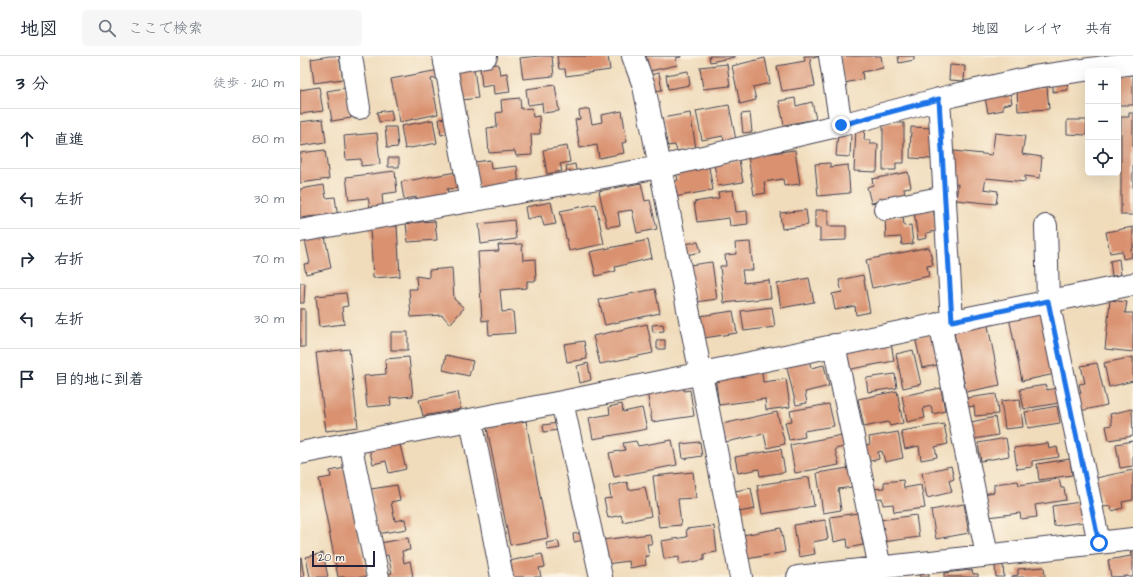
<!DOCTYPE html>
<html lang="ja">
<meta charset="utf-8">
<style>
:root{--surface:#fff;--page:#f6f6f7;--text:#1f2937;--muted:#747a83;--line:#e0e1e3}
body{margin:0;font-family:"Architects Daughter","Klee One",sans-serif;background:var(--page);color:var(--text)}
.controls{position:absolute;right:12px;top:12px;display:grid;overflow:hidden;border-radius:6px;box-shadow:0 4px 16px #0002}
.controls button{width:36px;height:36px;display:grid;place-items:center;padding:0;border:0;border-bottom:1px solid var(--line);background:var(--surface);color:var(--text);font:20px sans-serif}
.scale{position:absolute;left:12px;bottom:10px;width:63px;box-sizing:border-box;padding-left:4px;border:2px solid #22223b;border-top:0;font-size:11px;line-height:14px;white-space:nowrap;color:#22223b;-webkit-text-stroke:3px #fcf5e5;paint-order:stroke}
.stop{position:absolute;width:12px;height:12px;margin:-9px;border:3px solid #1a73e8;border-radius:50%;background:#fff}
.stop.end{background:#1a73e8;border-color:#fff;box-shadow:0 1px 4px #0008}
.list{margin:0;padding:0;list-style:none}
h2{display:flex;justify-content:space-between;align-items:center;height:52px;margin:0;padding:0 16px;font-size:17px}
h2 small{font-size:13px;font-weight:400;color:var(--muted)}
.list li{display:grid;grid-template-columns:26px 1fr auto;gap:12px;align-items:center;box-sizing:border-box;height:60px;padding:0 16px;border-top:1px solid var(--line)}
.list b{display:block;font-size:15px;white-space:nowrap}
.list em{font-size:13px;font-style:normal;color:var(--muted)}
.icon{flex:none;width:22px;height:22px;fill:none;stroke:currentColor;stroke-width:2;stroke-linecap:round;stroke-linejoin:round}
.map{position:relative;flex:none;width:833px;height:521px;overflow:hidden}
header{display:flex;align-items:center;gap:24px;box-sizing:border-box;height:56px;padding:0 20px;background:var(--surface);border-bottom:1px solid var(--line)}
header strong{font-size:19px}
nav{display:flex;gap:22px;margin-inline-start:auto;font-size:14px}
.search{width:280px;height:36px;background:var(--page);display:flex;align-items:center;gap:10px;box-sizing:border-box;padding:0 14px;border-radius:6px;color:var(--muted);font-size:15px}
main{display:flex}
aside{flex:1;background:var(--surface)}
.map>svg:first-child{display:block}
</style>
<header>
<strong>地図</strong>
<div class="search"><svg class="icon" aria-label="search" viewBox="0 0 24 24"><circle cx="10" cy="10" r="6"/><path d="M15 15l6 6"/></svg>ここで検索</div>
<nav><a>地図</a><a>レイヤ</a><a>共有</a></nav>
</header>
<main>
<aside>
<h2>3 分<small>徒歩 · 210 m</small></h2>
<ul class="list">
<li><svg class="icon" aria-label="ahead" viewBox="0 0 24 24"><path d="M12 20V5M6 11l6-6 6 6"/></svg><div><b>直進</b></div><em>80 m</em></li>
<li><svg class="icon" aria-label="left" viewBox="0 0 24 24"><path d="M17 20v-9H6M10 6l-5 5 5 5"/></svg><div><b>左折</b></div><em>30 m</em></li>
<li><svg class="icon" aria-label="right" viewBox="0 0 24 24"><path d="M7 20v-9h11M14 6l5 5-5 5"/></svg><div><b>右折</b></div><em>70 m</em></li>
<li><svg class="icon" aria-label="left" viewBox="0 0 24 24"><path d="M17 20v-9H6M10 6l-5 5 5 5"/></svg><div><b>左折</b></div><em>30 m</em></li>
<li><svg class="icon" aria-label="arrive" viewBox="0 0 24 24"><path d="M6 21V4h12l-3 4 3 4H6"/></svg><div><b>目的地に到着</b></div></li>
</ul>
</aside>
<div class="map">
<svg width="833" height="521" viewBox="0 0 833 521">
<rect width="100%" height="100%" fill="#fcf5e5"/>
<filter id="ink" filterUnits="userSpaceOnUse"><feTurbulence type="fractalNoise" baseFrequency=".025" numOctaves="2"/><feDisplacementMap in="SourceGraphic" scale="8" xChannelSelector="R" yChannelSelector="G"/><feConvolveMatrix kernelMatrix="1 2 1 2 8 2 1 2 1" color-interpolation-filters="sRGB"/></filter>
<filter id="wash" filterUnits="userSpaceOnUse"><feTurbulence type="fractalNoise" baseFrequency=".012" numOctaves="4" result="noise"/><feDisplacementMap in="SourceGraphic" scale="16" xChannelSelector="R" yChannelSelector="G"/><feGaussianBlur stdDeviation="0.9" result="paint"/><feColorMatrix in="noise" values="0 0 0 0 0 0 0 0 0 0 0 0 0 0 0 0 0 1.4 0 .05"/><feComposite in="paint" operator="in"/></filter>
<g filter="url(#wash)">
<rect width="100%" height="100%" fill="#f0dcbb"/>
<g id="blocks">
<path fill="#d99170" d="M30,0h9l4,23 -29,4 -3,-24z
M239,0h13l2,20 -31,3 -3,-21z
M257,0h51l2,14 -44,6 -1,-7h-6z
M346,0h35v1l-5,1 1,7 -27,6z
M409,0h26v1l-25,5z
M504,0h16l-10,3 5,27 -33,5 -5,-25 28,-5z
M540,0h41l2,12 -21,4 1,7 -18,4z
M598,0h16v4l-15,3z
M465,2l5,25 -17,4 3,13 -16,4 -8,-38z
M198,8l2,10 7,-1 3,19 -16,2 -1,-9 -11,2 -2,-21z
M427,8l3,22 -27,3 -3,-22z
M650,9l15,1 -1,15 -15,-1z
M174,13l4,29 -16,2 -5,-28z
M139,14l1,7 -9,2 7,35 -38,8 -9,-43z
M388,15l2,14 -22,4 -2,-14z
M359,17l3,17 -9,1 -3,-16z
M818,19h15v30h-15z
M767,26l1,8 -15,2v-8z
M255,29l4,26 -16,2 -1,-10 -14,2 -2,-16z
M19,31l4,24 -23,3v-24z
M747,31l2,22 -31,2 -1,-22z
M45,32l6,30 -19,3 -5,-30z
M710,36l2,11 -9,2v5l-15,3 -3,-15z
M220,42l1,11 11,-1 1,9 6,-1 1,18h-9l1,21 -16,1 -1,-5 -26,2 -2,-25 10,-1 -1,-14 6,-1 -1,-12z
M495,42l1,8 16,-4 4,17 -32,6 -5,-24z
M429,49l7,35 -12,2 -1,-6 -21,4 -6,-29z
M289,53l3,15 10,-2 -1,-7 21,-4 5,31 -5,1 2,10 -25,5 -2,-13 -17,3 -5,-28 5,-1 -1,-8z
M91,54l2,10 -14,2 -2,-10z
M390,57l6,35 -19,3 -2,-6 -8,1 -5,-28z
M450,57l2,19 -9,1 -2,-19z
M829,57h4v102h-12v-98h8z
M147,62l3,15 -9,2 -2,-16z
M23,63l3,23 -26,4v-24z
M133,64l4,23 -32,6 -4,-23z
M767,64h20l-1,15 -19,-1z
M583,67h21v40h-8v7h-13z
M85,71h11l2,20 -11,1z
M611,71l21,1 -1,31 -21,-1z
M556,72h9l-1,12h6v4h8l-1,28 -23,-1z
M77,77l3,31 -19,2v-7l-15,1 -2,-24z
M538,77l13,1 -1,23 -14,-1z
M695,77l30,3 -3,18 20,3 -2,21 -15,-2v6l-39,-4 -2,11 14,2 -2,13 -40,-4 2,-16 -8,-1 4,-32 38,4z
M267,90l3,16 -10,2 2,7 -15,3 -4,-24z
M25,94l4,29 -29,4v-30z
M495,94l5,34 -16,2 -1,-7 -19,3 2,11 -12,2 -6,-39z
M88,102h11v9h-11z
M190,104l1,9 26,-3 2,22 -40,5 -4,-31z
M439,104l4,22 -25,4 -4,-22z
M530,107v4l18,-2 2,28 -32,3 -3,-32z
M275,108l2,12 -9,1 -2,-11z
M409,111l4,23 -39,7 -3,-15 7,-2 -2,-8z
M95,115l2,21 -15,2 1,11 -13,2 -2,-9 -19,2 -3,-23z
M156,116l3,16 -12,1 2,10 -31,6 -1,-8 -13,2 -3,-17z
M608,116l3,15 -7,1 1,8 -34,7 -4,-16 6,-2 -1,-6z
M341,127l4,18 5,-1 7,29 -20,4 -5,-23 -14,2 2,13 -13,2 -8,-36z
M24,129l2,13 9,-1 3,21 -21,3 -1,-5 -16,2v-29z
M433,134l3,22 11,-1 1,13 -18,2 -1,-8 -32,4 -3,-20 25,-4 -1,-6z
M251,146l5,22 -12,2 -3,-10 -14,3 -2,-12z
M296,148l8,40 -35,7 -9,-40z
M633,153l4,22 -11,2 1,5 -9,2 -4,-28z
M506,154l2,15 -26,4 -2,-16z
M515,154h13v16h18v14l-26,1v-13h-5z
M603,160l1,10 7,-1 2,19 -11,1 -1,-8 -15,1 -1,-21z
M214,164l2,19 -35,5 -2,-20z
M135,165l2,19 -29,2 -2,-19z
M97,170l3,50 -27,2 -3,-51z
M833,171v21l-2,1 1,8 -9,2 -1,-8 -12,2 -4,-21z
M25,180l6,32 -25,6 -2,-10 6,-1 -5,-23z
M348,184l4,18 -37,9 1,4 -20,5 -6,-24z
M398,186l3,10 -15,3 -2,-11z
M450,186l3,28h-11l2,13 25,-3 2,18 -47,5 -4,-37h6l-1,-11 11,-1 -1,-11z
M222,188l1,16 12,-1 1,22h-9v7l-27,2 2,22 11,-1 2,22 -26,2 -1,-15 -6,1 -4,-69 21,-1 -1,-6z
M629,191l4,18 -6,1 2,10 -57,12 -6,-28z
M819,203l2,16 -9,1 -2,-15z
M412,206l5,37 -21,3 -6,-37z
M152,212l2,31 10,9 -14,16 -8,-9 -31,2 -2,-28h8l-1,-13 13,2v-8z
M563,219l7,37 -14,3 -1,-9 -20,4 -3,-16 10,-2 -3,-12z
M509,222l5,24 -33,6 -4,-24z
M0,227h5l-1,20h-4z
M355,233l5,24 -55,12 -6,-25z
M46,237l2,13 -6,1 2,17 -25,3 -3,-31z
M810,244l17,2 -2,11h8v39l-28,-3z
M472,251l3,20 -31,4 -3,-20z
M0,253h5v38h-5z
M433,255l4,22 -33,5 -4,-22z
M743,255l12,63 -33,7 -13,-64z
M687,265l13,64 -34,7 -13,-64z
M347,268l6,29 -53,11 -7,-28z
M363,268l1,7 -11,1 -1,-7z
M91,276h17v18h-17z
M635,276l7,32 -20,4 -7,-31z
M357,284h8v9h-8z
M284,285l3,18 -20,3 -3,-18z
M591,286l3,19 -48,9 -3,-20z
M49,293l9,78 -32,4 -10,-78z
M613,294l8,34 -18,4 -7,-34z
M146,299l27,6 -4,15 -26,-6z
M109,301l4,39 -23,2 1,7 -24,2 -3,-31 22,-2 -1,-15z
M833,301v24l-24,6 -5,-24z
M509,303l2,9 13,-3 5,21 -24,6 2,11 -11,2 -10,-41z
M288,307l3,17 -11,3 -3,-17z
M797,307l10,42 -27,6 -3,-17 4,-1 -2,-9 6,-1 -4,-17z
M462,316l1,10 23,-3 4,28 -24,3 -1,-11 -46,6 -4,-28z
M595,318l2,14 -29,4 -2,-14z
M383,329l1,6 6,-1 4,26 -42,6 -5,-31z
M746,329l1,5 9,-2 3,15 -35,6 -4,-20z
M641,332l4,23 -12,3 -2,-8 -8,2 2,10 -18,4 -5,-26z
M597,335l6,32 -13,3 -2,-4 -24,5 -6,-28z
M158,336l3,17 -38,7 -4,-16z
M696,338l2,20 -23,2 -1,-10 -6,1 -1,-9z
M720,343l3,28 -18,2 -4,-28z
M322,348l1,8 19,-4 5,21 -54,10 -4,-21 21,-4 -1,-7z
M529,348l5,22 -30,5 1,6 -16,3 -4,-18 7,-1 -2,-10z
M757,350l3,17 -32,5 -3,-16z
M832,353l1,27 -24,4 -3,-14 6,-1 -2,-11z
M477,356l8,32 -18,4 -3,-14 -38,8 -4,-18z
M695,361l3,18 -24,4 -3,-17z
M226,365l22,117 -38,7 -23,-117z
M258,367v7l-14,2 -1,-7z
M644,368l4,20 -13,3 2,10 -16,3 -2,-14 -14,3 -4,-18z
M598,376l5,26 -18,4 -3,-11 -4,1 1,7 -13,3 -3,-16 7,-2 -1,-7z
M542,379l2,12 -9,2 4,16 -44,8 -5,-28z
M706,382l3,18 -28,5 -3,-18z
M372,384l5,25 -63,12 -5,-24 16,-3 -2,-7 13,-2 2,5z
M99,385l7,28 -17,4 -3,-12 -13,3 -4,-16z
M833,385v25l-13,2 -4,-24z
M400,386l2,14 -19,3 -2,-15z
M748,387l1,6 8,-2 2,10 -27,4v6l-15,2 -3,-21z
M481,393l4,23 -25,4 -1,-7 -21,4 -3,-16z
M770,403l2,16 -33,5 -2,-16z
M651,410l3,13 -5,2 3,11 -25,6 -5,-25z
M45,412l22,109h-29l-19,-98 12,-2 -1,-6z
M548,412l4,19 -14,2 3,21 -18,3 -6,-40z
M833,414v30l-11,2 1,6 -11,3 -1,-5 -8,1 -7,-29z
M393,416l3,26 -18,1 3,26 -22,2 -6,-51z
M509,421l5,29 -52,8 -5,-29z
M759,423l2,9h3l2,12 -31,5 2,12 -16,2 -1,-6 -32,4 -4,-23 10,-2v-8l24,-3 1,4z
M603,424l1,8 17,-3 4,23 -31,4 -1,-8 -10,1 -1,-7 -8,1 -2,-10 12,-1v-6z
M327,426l2,8 16,-3 6,29 -28,6 -2,-7 -13,3 -4,-19 7,-1 -2,-12z
M97,429l3,15 -9,2 4,19 10,-2 2,10 -30,5 -5,-29h2l-3,-16z
M451,432l4,21 -16,3 -4,-21z
M781,446l3,20 -30,4 -2,-20z
M664,448l5,29 -33,6 -5,-29z
M558,457l5,32 -15,3 -1,-9 -13,3 -4,-25z
M616,459l3,22 -36,5 -3,-22z
M525,464l3,19 -15,3 2,12 -16,3 -5,-32z
M414,470l3,26 -13,2v6l-25,4v-7l-15,2 -3,-18 26,-4 -1,-8z
M481,472l4,24 -38,7 -4,-24z
M281,477l3,7 -10,2 -1,-8z
M350,478l2,10h-5l2,12h-4l1,9 -16,3 -1,-7 -23,3 -4,-24z
M108,482l2,12 -8,1 2,12 6,-2 3,16h-28v-3l7,-1 -4,-18 -6,1 -2,-13z
M258,485l2,7 -12,2 -2,-7z
M830,494h3v27h-5v-1l-17,1 -3,-17 23,-4z
M23,497l5,24h-18l-4,-20z
M242,498l3,13 -6,1 2,9h-33l-3,-15z
M1,501l3,20h-4z
M703,509l1,12h-8l-1,-11z
M744,511l1,10h-33v-1l6,-1v-6z
M672,514l1,4h5v3h-34v-4z
M629,517v4h-9l-1,-2z"/>
</g>
</g>
<g filter="url(#ink)">
<use href="#blocks" fill-opacity="0" stroke="#413e4e" stroke-width="1"/>
<g fill="none" stroke-linecap="round" stroke-linejoin="round">
<defs>
<path id="minor" d="M51,0l8,52
M144,0l27,145
M333,0l11,30 97,491
M530,0l11,69
M145,7l41,-7
M639,43l13,222
M585,153l60,-12
M746,170l2,75 51,242
M0,175l360,-64 181,-42 114,-30 79,-18 99,-14
M640,267l47,232
M534,289l46,223
M262,346l39,175
M171,364l31,157
M50,387l28,134
M0,397l262,-51 571,-118
M498,521l335,-38"/>
</defs>
<use href="#minor" stroke="#413e4e" stroke-width="24"/>
<use href="#minor" stroke="#fff" stroke-width="22"/>
</g>
</g>
<g fill="none" stroke-linecap="round" stroke-linejoin="round" filter="url(#ink)">
<path stroke="#1a73e8" stroke-width="5" d="M541,69l98,-26 13,222 96,-20 51,242"/>
</g>
</svg>
<div class="controls">
<button>+</button>
<button>−</button>
<button><svg class="icon" aria-label="locate" viewBox="0 0 24 24"><circle cx="12" cy="12" r="6"/><path d="M12 2v4M12 18v4M2 12h4M18 12h4"/></svg></button>
</div>
<div class="scale">20 m</div>
<div class="stop" style="left:799px;top:487px"></div>
<div class="stop end" style="left:541px;top:69px"></div>
</div>
</main>
